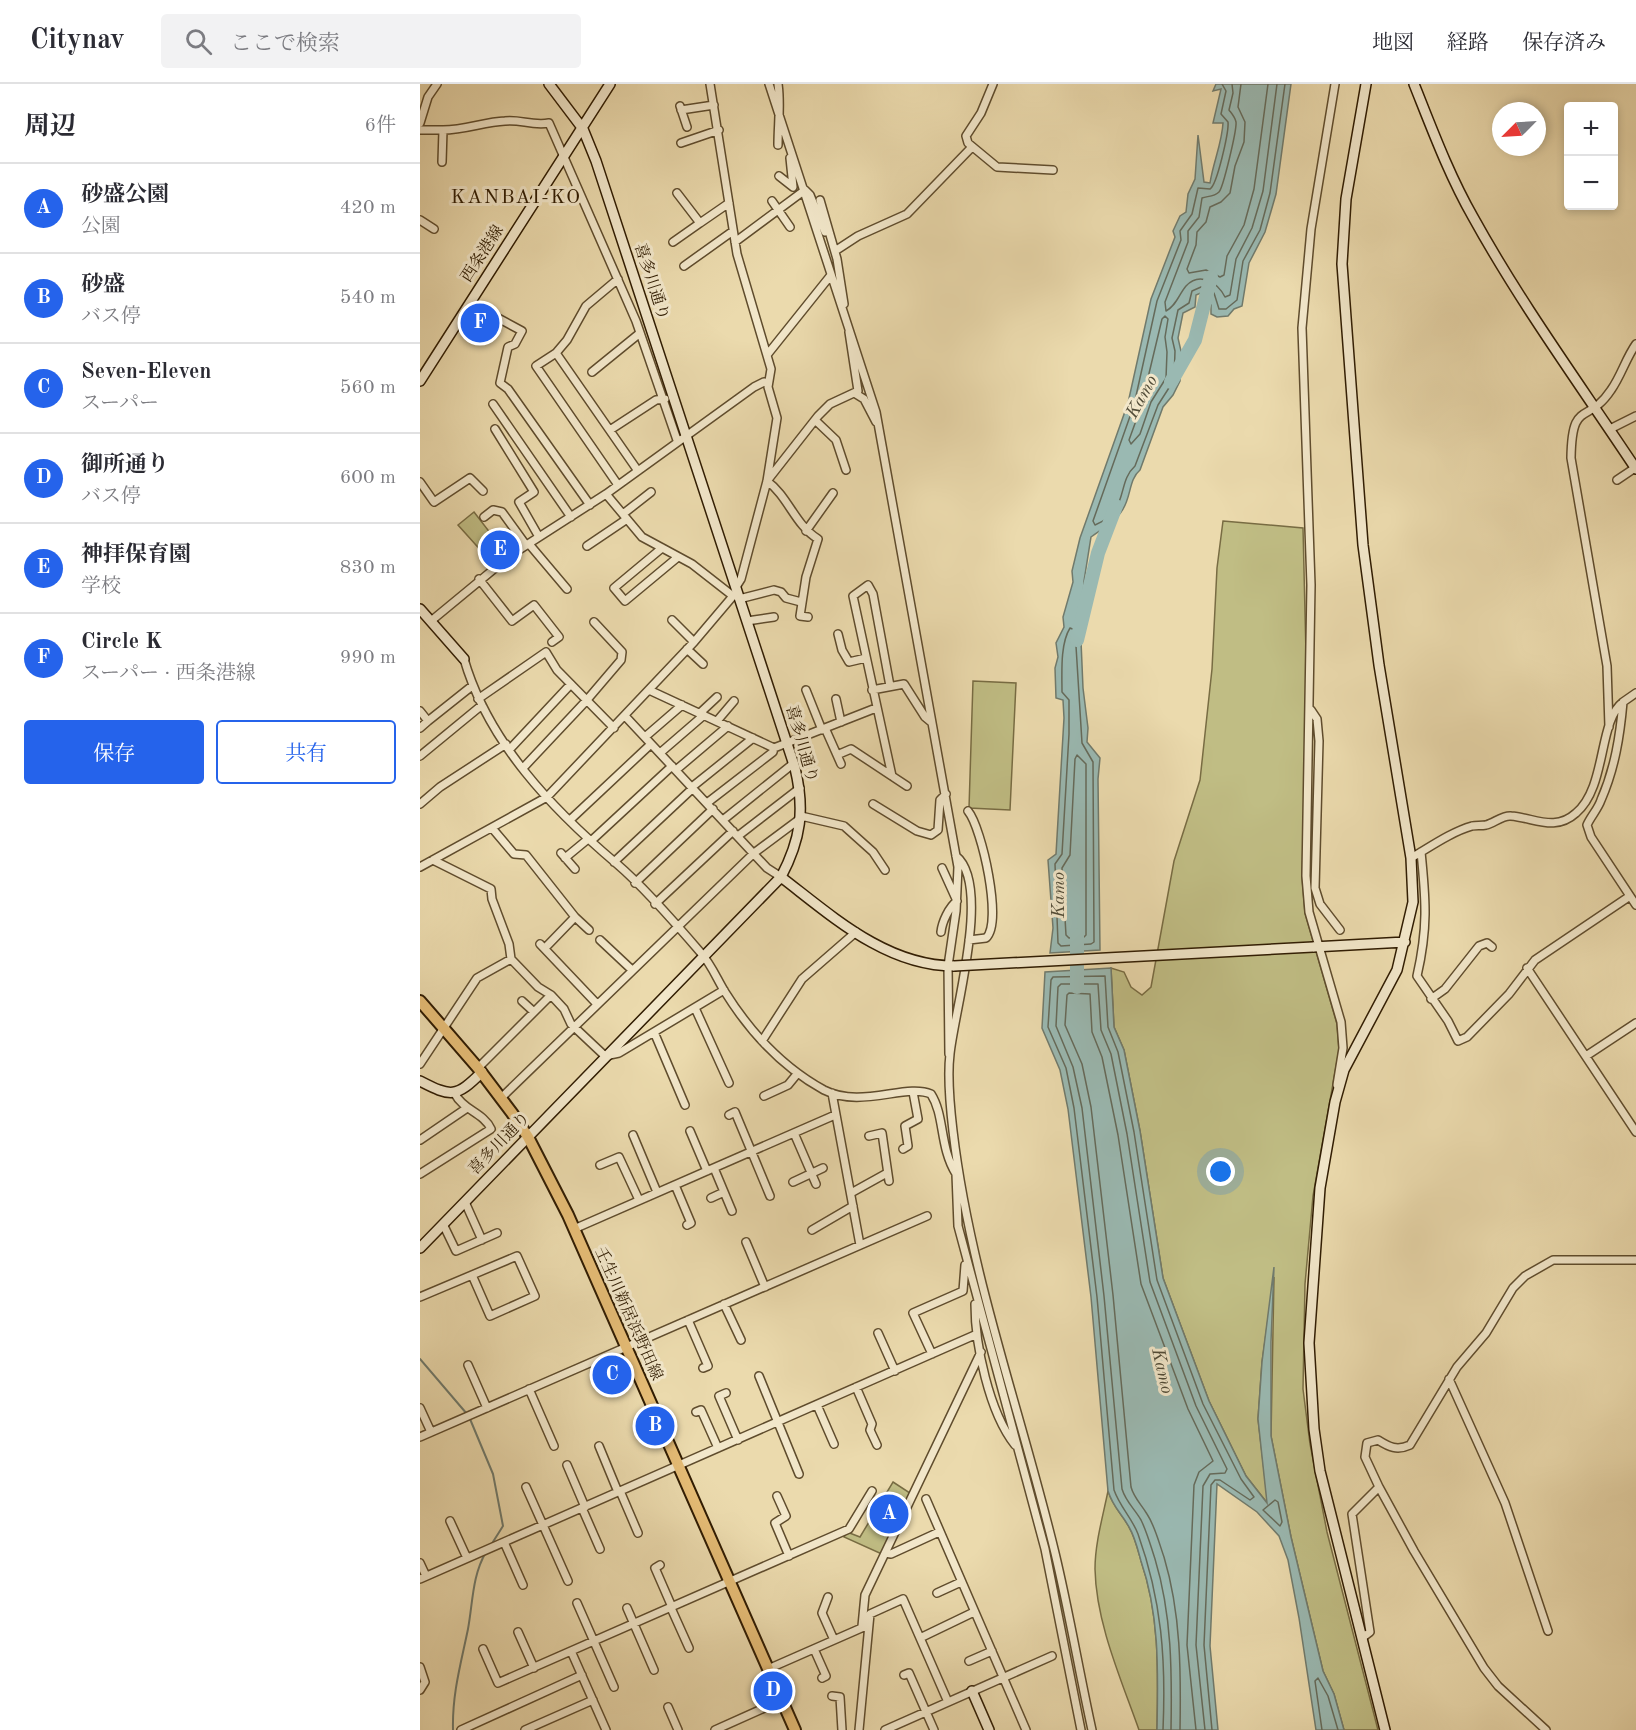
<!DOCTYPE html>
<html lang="ja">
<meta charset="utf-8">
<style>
:root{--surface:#fff;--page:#f2f2f3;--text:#2b2b33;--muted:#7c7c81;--line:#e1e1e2;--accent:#2563eb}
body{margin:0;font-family:"Old Standard TT","Noto Serif JP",serif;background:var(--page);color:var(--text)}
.controls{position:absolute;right:18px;top:18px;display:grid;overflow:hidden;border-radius:6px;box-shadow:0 3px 9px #0003}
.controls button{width:54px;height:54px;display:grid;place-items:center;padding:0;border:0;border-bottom:2px solid var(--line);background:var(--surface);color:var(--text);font:30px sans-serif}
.compass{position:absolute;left:1072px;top:18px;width:54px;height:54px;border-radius:50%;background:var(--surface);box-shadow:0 3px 9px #0003;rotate:246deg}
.you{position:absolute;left:801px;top:1088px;width:21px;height:21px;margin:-15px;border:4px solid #fff;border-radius:50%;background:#1a73e8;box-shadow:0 0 0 9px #1a73e833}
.badge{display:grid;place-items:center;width:39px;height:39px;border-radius:50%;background:var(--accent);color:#fff;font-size:20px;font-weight:700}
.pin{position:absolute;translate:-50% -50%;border:3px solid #fff;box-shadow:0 2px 6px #0006}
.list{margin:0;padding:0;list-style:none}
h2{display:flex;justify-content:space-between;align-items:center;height:78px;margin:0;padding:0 24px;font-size:26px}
h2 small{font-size:20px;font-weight:400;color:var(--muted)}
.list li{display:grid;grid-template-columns:39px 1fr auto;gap:18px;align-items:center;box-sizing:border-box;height:90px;padding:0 24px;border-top:2px solid var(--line)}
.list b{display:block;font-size:22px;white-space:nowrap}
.list p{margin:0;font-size:20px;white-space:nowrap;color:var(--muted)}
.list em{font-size:20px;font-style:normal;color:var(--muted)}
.actions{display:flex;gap:12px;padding:18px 24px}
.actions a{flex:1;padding:14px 0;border:2px solid var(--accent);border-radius:6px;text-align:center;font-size:21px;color:var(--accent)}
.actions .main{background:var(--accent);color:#fff}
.icon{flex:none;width:33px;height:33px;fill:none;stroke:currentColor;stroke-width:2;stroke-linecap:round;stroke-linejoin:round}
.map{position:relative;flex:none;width:1216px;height:1646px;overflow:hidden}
header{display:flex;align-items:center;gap:36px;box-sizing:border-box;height:84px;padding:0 30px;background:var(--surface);border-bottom:2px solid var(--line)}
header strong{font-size:28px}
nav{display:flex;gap:33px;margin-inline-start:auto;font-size:21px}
.search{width:420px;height:54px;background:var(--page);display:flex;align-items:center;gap:15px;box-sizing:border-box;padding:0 21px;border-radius:6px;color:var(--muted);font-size:22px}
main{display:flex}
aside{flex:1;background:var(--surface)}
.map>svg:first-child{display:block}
</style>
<header>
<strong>Citynav</strong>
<div class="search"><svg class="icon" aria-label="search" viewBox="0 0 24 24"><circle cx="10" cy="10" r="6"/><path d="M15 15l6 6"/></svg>ここで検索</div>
<nav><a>地図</a><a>経路</a><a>保存済み</a></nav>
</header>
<main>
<aside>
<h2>周辺<small>6件</small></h2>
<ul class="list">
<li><span class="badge">A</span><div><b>砂盛公園</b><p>公園</p></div><em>420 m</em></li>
<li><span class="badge">B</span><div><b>砂盛</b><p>バス停</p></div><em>540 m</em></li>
<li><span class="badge">C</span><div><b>Seven-Eleven</b><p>スーパー</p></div><em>560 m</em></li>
<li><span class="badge">D</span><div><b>御所通り</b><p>バス停</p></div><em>600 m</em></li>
<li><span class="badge">E</span><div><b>神拝保育園</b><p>学校</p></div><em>830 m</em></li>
<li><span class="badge">F</span><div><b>Circle K</b><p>スーパー · 西条港線</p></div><em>990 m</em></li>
</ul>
<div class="actions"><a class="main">保存</a><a>共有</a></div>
</aside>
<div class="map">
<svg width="1216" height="1646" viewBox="0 0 1216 1646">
<rect width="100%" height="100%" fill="#ebdaad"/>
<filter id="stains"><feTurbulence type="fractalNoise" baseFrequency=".00333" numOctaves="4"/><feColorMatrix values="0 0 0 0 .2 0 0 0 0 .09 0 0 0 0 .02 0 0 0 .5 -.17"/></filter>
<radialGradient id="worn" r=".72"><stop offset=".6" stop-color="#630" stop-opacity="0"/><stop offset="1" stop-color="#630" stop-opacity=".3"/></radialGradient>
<path fill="#c0bd84" stroke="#786c43" stroke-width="1.5" d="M54,428l24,31 -14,11 -26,-29z
M803,437l80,7 4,169 -5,180 3,36 32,111 2,26 -26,146 -8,88 -2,105 7,55 17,88 51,198h-34l-10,-36 -11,-23 -32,-134 -20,-101 3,-159 -12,85 -4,57 10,85 -22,-28 -37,-75 -46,-123 -23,-147 -16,-81 -10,-23 -3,-59 13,4 7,15 11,8 9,-8 23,-126 26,-81 12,-111 5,-101z
M553,597l43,2 -6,127 -41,-2z
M473,1398l20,13 -29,60 -40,-18 3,-5 13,5z
M688,1407c6,18 13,21 21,36 6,10 9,23 12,34 19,55 17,112 16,169h-18c-18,-51 -43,-107 -44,-161 0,-26 8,-53 13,-78z"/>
<path fill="#9ab9b2" stroke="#707a6c" stroke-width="1.5" d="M796,0h75l-15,110 -11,38 -16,31 -7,43 -8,3 -6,7 -11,1 -6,-3v-9h-3l2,-8 -7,-5 -7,3 -1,12 -12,6 -5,25 3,13 -1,30 -7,14 -10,12 -23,63c-11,9 -9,27 -17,39 -7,12 -21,20 -32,28l-7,44 -3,60 2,47 5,40 -1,14 13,16 -2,21 2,171 -50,3 3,-25 -5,-68 8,-6 8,-136 -1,-18 -7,-2 -1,-30 3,-11 -2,-14 8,-16 -1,-10 10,-35 -1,-11 8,-33 48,-135 23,-104 24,-62 -2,-6 7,-15 6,-4 2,-18 7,-15 3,-44 6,47 6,1c3,-20 12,-40 13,-60h-10l8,-34 -8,2z
M691,884l3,59 10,23 16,81 23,147 46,123 37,75 21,27 -9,-84 4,-57 12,-95 -3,75v94l20,101 32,134 11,23 10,36h-28l-17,-112 -11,-58 -9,-24 -22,-24 -40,-28 -7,162 8,84h-61c1,-57 3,-114 -16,-169 -3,-11 -6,-24 -12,-34 -8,-15 -15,-18 -21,-36l-17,-194 -23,-188 -8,-39 -18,-42 3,-56z"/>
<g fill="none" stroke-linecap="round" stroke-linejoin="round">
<path stroke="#656a5a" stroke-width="1.5" d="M802,0l4,7 -5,23 7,8c1,10 -11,63 -18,67l-12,-1 -6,26 -12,17 1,9 -24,61 -23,104 -41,116 2,4c35,-14 21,-42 40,-59l23,-61 16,-25 1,-29 -3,-13 6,-28 11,-7 3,-12 9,-4 13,6 5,16h7l11,-9 6,-39 17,-31 10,-37 15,-109
M812,0l1,9 -4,17c3,4 6,7 7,12 1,8 -13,66 -17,70 -5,5 -12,4 -17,6l-3,19 -11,14v11l-23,60 1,9c11,-6 13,-17 20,-25 14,-15 32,-3 39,11l5,-2 6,-36 16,-31 11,-37 14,-107
M821,0l-3,23 7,15 -1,20 -9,24 -5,27 -9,9 -11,5 -4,15 -9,10 -1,13 -9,24 2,4 17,-3 14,7 4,-2 3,-19 17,-31 10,-36 14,-105
M745,232l3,3 -3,18 2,15 -1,26 -15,24 -11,32 -9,10 -2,-4 12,-33 21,-88z
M650,544l5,2 7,113 11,19 1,180 -3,2 -30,2 -3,-3 -3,-79 7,-10 7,-120v-34l-7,-8c0,-19 -2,-48 8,-64z
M657,671l9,9v171l-2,2 -15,1 -3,-3 -4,-67 8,-13 5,-96z
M855,1416l3,2 4,20 -2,4 -17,-16z
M743,1646c3,-70 -1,-129 -25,-196 -6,-16 -18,-27 -24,-44l-17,-193 -23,-189 -8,-40 -18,-41 3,-47 2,-3 52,-1 3,51 10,25 16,80 23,148 46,124 38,75 13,18 -4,3 -30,-20h-5l-4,5 -7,160 8,85
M751,1646c1,-58 1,-115 -16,-171 -4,-12 -8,-27 -14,-39 -7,-12 -15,-18 -19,-31l-18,-193 -22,-188 -9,-41 -17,-41 2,-39 3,-3h37l3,46 10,24 16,80 23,148 46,124 31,63 -2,4 -15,1 -7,12 -7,159 9,85
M760,1646c1,-59 1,-116 -16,-173 -5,-14 -9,-31 -17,-43 -6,-10 -13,-16 -16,-27l-18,-192 -22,-188 -9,-43 -17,-39 2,-30 2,-2 21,1 2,38 10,25 16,78 23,149 47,125 25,52 -14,11 -5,13 -7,160 9,85
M902,1646l-7,-49 3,-3 10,18 10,34"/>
<path stroke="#707a6c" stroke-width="2" d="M0,1275l47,55
M50,1335l23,55 10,52 -12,19
M33,1646c-1,-36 8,-67 15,-101 5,-27 4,-53 18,-77"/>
<path stroke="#9ab9b2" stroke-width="14" d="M751,298l24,-42 16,-63
M657,556l21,-87 18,-47
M657,851v52"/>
<defs>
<path id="street" d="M290,0l27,170 34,115 -3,18 9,31 -10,63 -26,98 -5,8
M349,0l107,328 82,455 -2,44 -8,55 1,88
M573,0l-12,29 -15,23 2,7 29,24 56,3
M915,0l-24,145 -9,99 9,257 -5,291 3,36 32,110 2,26 -6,37
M260,22l7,21
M261,26l33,-5
M0,39l8,-26 9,-13
M0,46h23
M261,59l38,-13
M358,61c0,-21 3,-40 0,-61
M22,78l1,-32c22,0 41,-8 62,-9 15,-2 27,5 44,2l87,198 41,119
M359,92l14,11 -3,-29
M257,109l23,30 29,-20
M400,116l17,59 7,45
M352,117l18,26
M0,136l14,9
M253,158l27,-19
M315,158l70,-52 5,5 15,37
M415,167l23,-15 49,-22 65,-67
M264,182l49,-35
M50,219l52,28 -7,13 -7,3 -8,36 8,6 82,116
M136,269l11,-13 19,-34 32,-27
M347,271l64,-80
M172,288l48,-39
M436,310l8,5 12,23
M73,320l78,113
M395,336l21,20 10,30
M75,345l39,63 -15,10 20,35
M1190,345l26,-13
M190,346l46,-30 9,-1
M1197,396l18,-12
M0,398l14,20 36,-24 13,13
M198,401l-82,-119 20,-13 82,118
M186,410l36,43 50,27 41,32
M203,430l28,-22
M64,433l9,-7 9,2 24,33
M386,447l27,-38
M109,460l38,45
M167,462l40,-27
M242,464l-48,40 11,13 53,-44
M59,495l33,42 22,-16 25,32 -7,5
M319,515l35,-9 7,2 5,6 15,4
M388,533l-8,-1 6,-39 12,-38c-23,-14 -30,-43 -51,-58l51,-65 12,-12 28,-13 -9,-59
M252,536l22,22
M11,537l80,-66 95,-61 148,-107 10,-5 4,1
M327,537l27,-4
M418,550l4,16 7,12 17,-4
M267,565l16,15
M44,575c24,83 88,150 153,205 28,24 60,61 84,89 10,11 16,26 24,39 25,40 57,75 99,98 37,19 82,-7 107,4 14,22 8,52 25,80l2,-1
M470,602l-17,-92 -5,-9 -15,11 39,180
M229,606l125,58 102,-40
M386,606l16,40
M452,606l32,-6 21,33 6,5
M1216,609l-13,9c-3,34 -8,66 -22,98 -3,9 -10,16 -14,25l4,12 45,68
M58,615l68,-47 11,18 57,58
M416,615l5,23
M891,626l6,9 2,22 -4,147 5,16 20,26
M0,627l8,10 44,-35
M280,629l17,-16
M205,632l142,152 14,9
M297,637l17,-20
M1189,643l-2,-61 -36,-208c1,-60 16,-32 40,-68 10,-14 15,-32 25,-46
M0,644l8,-7
M405,644l16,36
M225,653l37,-32
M89,666l61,-65
M240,669l44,-38
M417,671l14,-6 56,37
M0,672l62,-51
M103,684l63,-67 35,-41 1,-8 -28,-30
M256,686l52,-44
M272,703l61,-49
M287,719l66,-51 1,-4
M0,720l20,-17 66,-43
M453,720l44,27 14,4 7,-5 2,-30 6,-6
M548,727c14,17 35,112 18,127l-17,2
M381,732l43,10 29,26 12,18
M150,736l81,-76
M303,736l71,-57
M72,744l22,26 12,1 49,62 -30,31
M318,752l62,-48
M171,757l81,-75
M1001,768c5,49 7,76 -4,124l31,45 10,20 9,-4 42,-43 26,-34 95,-64
M141,769l14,16
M536,772c36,29 -2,156 -6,198 -3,24 0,52 3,77 17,144 68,281 102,422 14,58 24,118 37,177
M145,774l23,-19
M991,774c19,-11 40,-26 61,-32 4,-1 9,0 14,-1 8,-2 17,-10 25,-9 24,2 44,16 65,-3 31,-26 22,-92 47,-111
M13,776l58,29 1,10 17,45 2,15 27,28 13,8 13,14 7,15 34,32 14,-3 105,-63
M194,778l79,-74
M0,783l127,-70 147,-155 39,-46 5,-2
M215,799l78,-74
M235,820l78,-73
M155,833l14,13
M521,848c1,-10 8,-25 16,-31l-15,-33
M180,856l32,30
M120,860l57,60
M1107,884l109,164
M1011,915l14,-10 34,-43 8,-3 5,4
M102,917l12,11
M275,924l34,75
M234,948l31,73
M342,957l40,-62 54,-47
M1166,972l50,-33
M0,980l57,-86 34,-19
M58,984l73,-73
M412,1009l28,152
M344,1012l24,-11 9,-11
M81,1014l253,-245 47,-35
M309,1031l6,-3 35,84
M270,1047l17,40
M374,1049l22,51
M213,1051l24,57
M449,1052l13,-3 7,48
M0,1056l47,-32
M483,1065l5,-3 -3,-20 13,-7 -5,-27
M180,1081l19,-8 20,43
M294,1084l18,43
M0,1090l71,-45c-7,-16 -28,-19 -36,-35
M536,1090l2,52 87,323 36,181
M373,1098l30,-14
M255,1101l16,38 -4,2
M431,1109l36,-20
M291,1114l13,-6
M45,1118l17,38
M23,1140l13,27 41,-18
M154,1145l261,-114
M392,1146l41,-24
M326,1158l19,45
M0,1213l97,-41 18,40 -45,20 -18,-41
M304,1220l17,36
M555,1220c0,41 14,108 40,141
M268,1236l20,46 -5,2
M458,1249l17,38
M512,1270l-19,-41 50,-22 2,-26
M48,1281l19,43
M339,1292l40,98
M1029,1295l56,124 43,128
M436,1303l16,37 -2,6 7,15
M109,1305l25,57
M306,1309l-7,3 19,44
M397,1321l17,39
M0,1324l11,24
M276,1328l5,-2 17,38
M0,1353l507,-221
M179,1362l19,46
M147,1381l18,42
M106,1403l42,94
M959,1403l-14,-30 2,-14 11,-3c11,7 19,11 32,5l47,-78 29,-34 27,-45 12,-12 28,-16h83
M200,1407l18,42
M357,1412l9,20 -11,7 14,33
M506,1415l100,231
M162,1424l18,41
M30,1437l17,37
M84,1458l19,43
M465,1469l6,1 48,-22
M0,1479l6,13
M240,1481l-5,3 17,39
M0,1495l557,-245
M517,1509l24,-11
M408,1513l-6,16 12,27
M157,1519l37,84
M207,1524l27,62
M251,1524l18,40
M442,1542l3,-31 116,-243
M98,1548l16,36
M500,1554l54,-26
M942,1554l8,-6 -18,-118 27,-27 35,64 70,117 14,18 48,44
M63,1565l15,34 351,-154 23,-38
M394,1565l12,27 -4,2
M151,1567l35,79
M549,1577l23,-10
M0,1583l5,15 -5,8
M348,1585l98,-43
M484,1591l5,-2 25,57
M412,1612l8,1 2,33
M248,1623l10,23
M41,1646l121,-55
M105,1646l68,-30
M295,1646l67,-30
M439,1646l11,-116 33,-15 45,103
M465,1646l167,-74"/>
<path id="secondary" d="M946,0l-20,115 -4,65 21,281 16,120 32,193 2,44 -16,68 -53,100 -9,32 -15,86 -11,155 5,86 6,42 65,259
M994,0c18,45 35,91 59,133 48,87 108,169 163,252
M0,297l190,-297
M0,525l44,50
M361,793c51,39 105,89 173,89
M893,863l92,-5
M0,997c31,16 36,17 62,-9
M0,1164l361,-371c20,-38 24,-67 14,-109l-199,-607 -13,-32 -34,-45
M552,1607l17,39"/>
<path id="primary" d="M0,917l58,67 34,45 16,24 40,78 227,515"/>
</defs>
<use href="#street" stroke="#5f4c2d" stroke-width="10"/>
<use href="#secondary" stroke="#301c02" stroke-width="12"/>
<use href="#primary" stroke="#301c02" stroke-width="14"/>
<use href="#street" stroke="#f2e7ca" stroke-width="7"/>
<use href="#secondary" stroke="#f2e7ca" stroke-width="9"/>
<use href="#primary" stroke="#e6bd76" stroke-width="10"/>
<defs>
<path id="secondary-bridge" d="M534,882l359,-19"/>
</defs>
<use href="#secondary-bridge" stroke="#301c02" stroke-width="12" stroke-linecap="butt"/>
<use href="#secondary-bridge" stroke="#f2e7ca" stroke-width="9"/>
</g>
<g text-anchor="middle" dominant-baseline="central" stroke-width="6" stroke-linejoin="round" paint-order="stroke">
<g font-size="16" fill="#301c02" stroke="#f2e7ca">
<text transform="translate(63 170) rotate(-57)">西条港線</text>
<text transform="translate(231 198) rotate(72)">喜多川通り</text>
<text transform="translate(381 660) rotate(74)">喜多川通り</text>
<text transform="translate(80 1060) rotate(-46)">喜多川通り</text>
<text transform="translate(208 1230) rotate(66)">壬生川新居浜野田線</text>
</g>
<g font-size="18" font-style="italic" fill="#504b37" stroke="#f2e7ca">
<text transform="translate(722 313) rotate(-61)">Kamo</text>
<text transform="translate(639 811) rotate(-90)">Kamo</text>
<text transform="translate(742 1287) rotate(77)">Kamo</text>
</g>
<g font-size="20" letter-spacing="1.5" fill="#301c02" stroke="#f2e7ca">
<text x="96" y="114">KANBAI-KO</text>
</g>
</g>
<rect width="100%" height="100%" filter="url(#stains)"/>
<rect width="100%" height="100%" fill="url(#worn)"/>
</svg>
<div class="controls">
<button>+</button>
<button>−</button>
</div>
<svg class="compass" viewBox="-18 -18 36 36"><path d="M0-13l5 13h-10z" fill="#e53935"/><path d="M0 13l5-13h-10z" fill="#7c7c81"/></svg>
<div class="you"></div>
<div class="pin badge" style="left:469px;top:1430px">A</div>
<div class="pin badge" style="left:235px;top:1342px">B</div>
<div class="pin badge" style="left:192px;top:1291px">C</div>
<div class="pin badge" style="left:353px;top:1607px">D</div>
<div class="pin badge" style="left:80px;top:466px">E</div>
<div class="pin badge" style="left:60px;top:239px">F</div>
</div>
</main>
